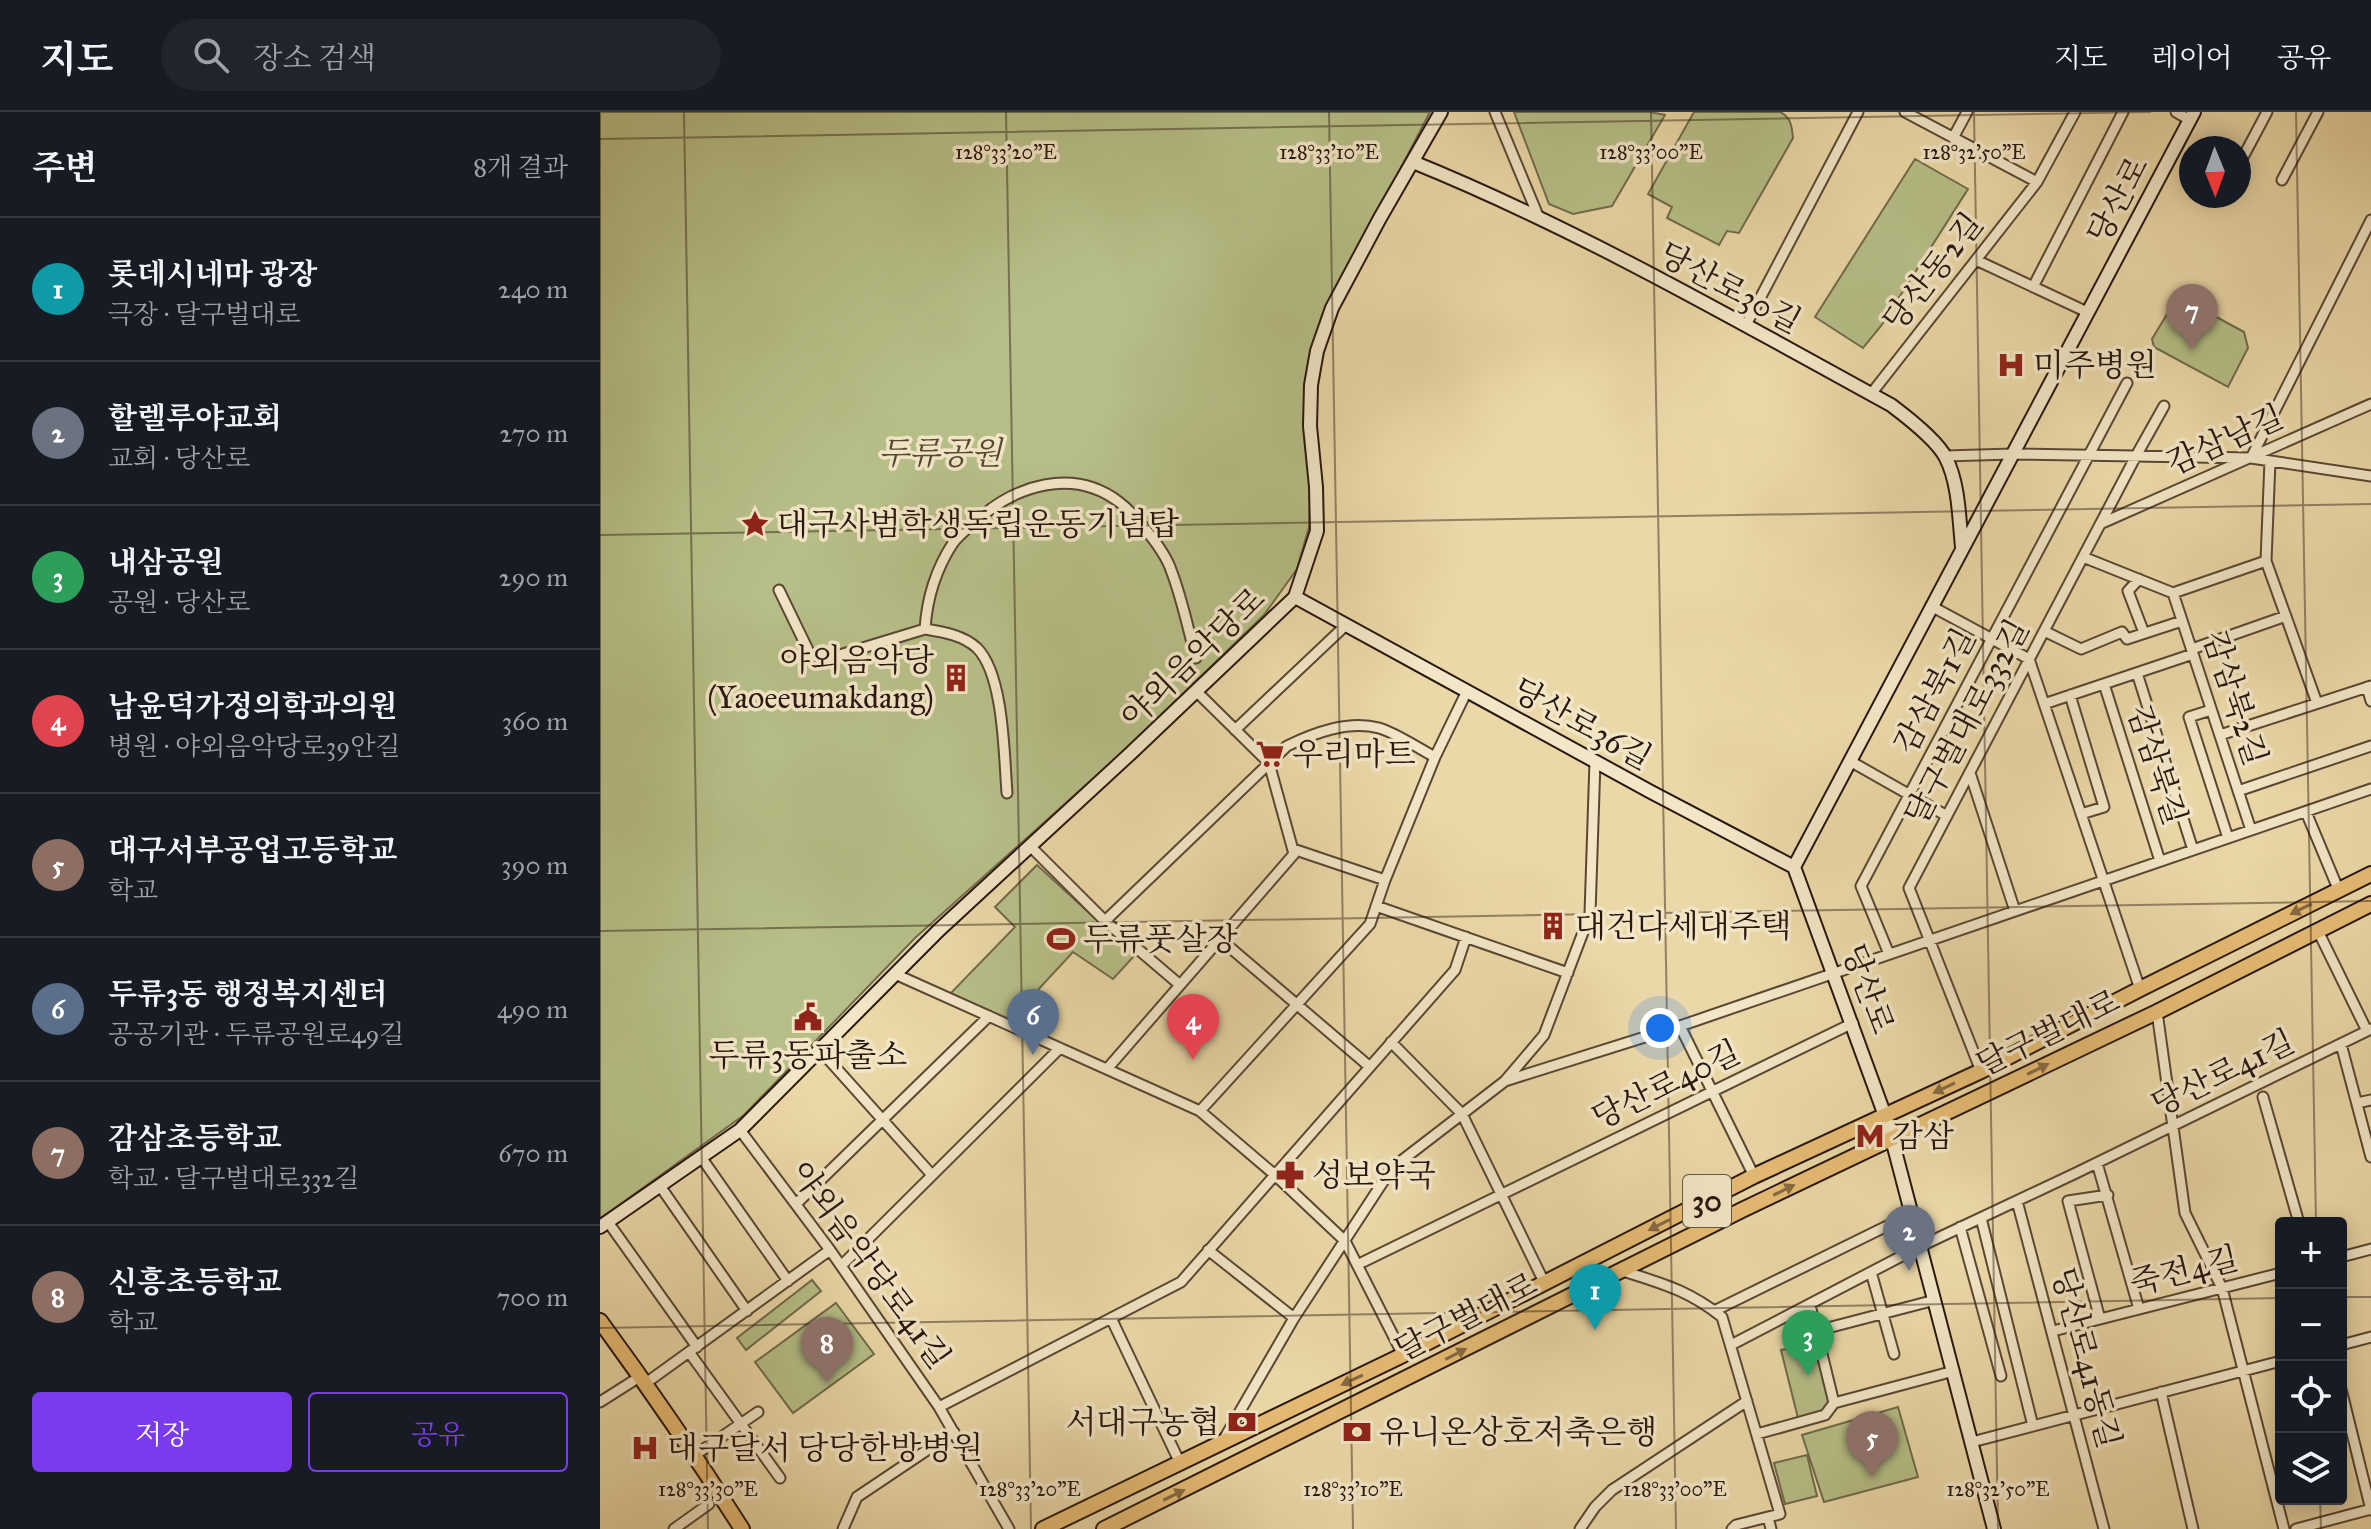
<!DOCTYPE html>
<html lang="ko">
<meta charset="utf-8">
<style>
:root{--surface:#171b24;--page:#20242c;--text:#f1f3f6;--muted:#9ea1a6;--line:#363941;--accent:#7c3aed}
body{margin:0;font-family:"IM FELL Great Primer","Noto Serif KR",serif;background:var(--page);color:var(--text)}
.controls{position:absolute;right:24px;bottom:24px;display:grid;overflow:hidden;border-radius:8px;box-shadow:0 4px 20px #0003}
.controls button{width:72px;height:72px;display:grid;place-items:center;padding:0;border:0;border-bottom:2px solid var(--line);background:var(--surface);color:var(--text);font:40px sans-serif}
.compass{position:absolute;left:1579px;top:24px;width:72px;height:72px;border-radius:50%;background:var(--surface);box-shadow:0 4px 20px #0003;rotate:179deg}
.you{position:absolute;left:1060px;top:916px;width:28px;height:28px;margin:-20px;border:6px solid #fff;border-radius:50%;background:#1a73e8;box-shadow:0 0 0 12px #1a73e833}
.badge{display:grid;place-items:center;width:52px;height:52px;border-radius:50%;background:var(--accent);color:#fff;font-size:26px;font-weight:700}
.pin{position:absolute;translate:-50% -66px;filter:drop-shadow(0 2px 4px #0008)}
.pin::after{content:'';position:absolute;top:42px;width:28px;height:24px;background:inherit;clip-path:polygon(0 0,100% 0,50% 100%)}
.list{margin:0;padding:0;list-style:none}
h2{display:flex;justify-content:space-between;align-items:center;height:104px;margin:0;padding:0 32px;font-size:34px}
h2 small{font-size:26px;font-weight:400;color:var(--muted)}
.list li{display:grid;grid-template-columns:52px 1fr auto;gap:24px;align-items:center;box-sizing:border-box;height:144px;padding:0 32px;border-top:2px solid var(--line)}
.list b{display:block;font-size:30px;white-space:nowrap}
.list p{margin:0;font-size:26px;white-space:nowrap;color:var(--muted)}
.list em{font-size:26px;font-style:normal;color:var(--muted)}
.actions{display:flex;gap:16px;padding:24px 32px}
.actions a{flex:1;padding:18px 0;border:2px solid var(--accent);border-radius:8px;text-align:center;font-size:28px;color:var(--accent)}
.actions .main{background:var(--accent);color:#fff}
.icon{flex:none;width:44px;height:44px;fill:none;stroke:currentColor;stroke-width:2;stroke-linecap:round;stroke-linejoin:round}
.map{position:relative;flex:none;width:1771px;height:1417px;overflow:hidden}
header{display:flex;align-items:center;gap:48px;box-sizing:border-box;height:112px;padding:0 40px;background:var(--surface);border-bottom:2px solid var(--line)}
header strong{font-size:38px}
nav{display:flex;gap:44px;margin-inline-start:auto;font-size:28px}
.search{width:560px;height:72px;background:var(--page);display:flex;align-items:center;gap:20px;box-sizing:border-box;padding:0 28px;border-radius:44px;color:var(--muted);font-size:30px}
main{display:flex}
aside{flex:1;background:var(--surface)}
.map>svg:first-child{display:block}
</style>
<header>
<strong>지도</strong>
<div class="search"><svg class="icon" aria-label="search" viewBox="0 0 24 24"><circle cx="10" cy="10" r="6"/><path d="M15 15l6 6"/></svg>장소 검색</div>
<nav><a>지도</a><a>레이어</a><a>공유</a></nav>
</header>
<main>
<aside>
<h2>주변<small>8개 결과</small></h2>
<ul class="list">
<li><span class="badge" style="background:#0f9aa8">1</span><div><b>롯데시네마 광장</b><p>극장 · 달구벌대로</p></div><em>240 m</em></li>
<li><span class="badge" style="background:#6b7280">2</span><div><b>할렐루야교회</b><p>교회 · 당산로</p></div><em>270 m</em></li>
<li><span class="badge" style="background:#2e9e5b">3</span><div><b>내삼공원</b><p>공원 · 당산로</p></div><em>290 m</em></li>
<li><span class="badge" style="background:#e0444e">4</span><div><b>남윤덕가정의학과의원</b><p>병원 · 야외음악당로39안길</p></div><em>360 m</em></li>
<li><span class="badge" style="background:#8d6e63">5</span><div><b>대구서부공업고등학교</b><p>학교</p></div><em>390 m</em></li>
<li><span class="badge" style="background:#5c6f8a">6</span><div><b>두류3동 행정복지센터</b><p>공공기관 · 두류공원로49길</p></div><em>490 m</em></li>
<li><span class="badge" style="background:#8d6e63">7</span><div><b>감삼초등학교</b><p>학교 · 달구벌대로332길</p></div><em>670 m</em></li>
<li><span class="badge" style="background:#8d6e63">8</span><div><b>신흥초등학교</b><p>학교</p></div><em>700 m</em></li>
</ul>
<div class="actions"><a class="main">저장</a><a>공유</a></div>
</aside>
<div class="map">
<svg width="1771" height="1417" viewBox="0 0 1771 1417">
<rect width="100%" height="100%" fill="#ebd8a8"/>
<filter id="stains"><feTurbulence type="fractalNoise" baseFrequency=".0025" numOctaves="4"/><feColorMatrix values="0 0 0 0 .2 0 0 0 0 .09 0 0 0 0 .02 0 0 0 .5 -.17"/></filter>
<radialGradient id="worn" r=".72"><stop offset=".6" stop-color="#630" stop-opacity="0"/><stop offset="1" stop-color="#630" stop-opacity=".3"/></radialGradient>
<path fill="#b7bf88" stroke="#706b4b" stroke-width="2" d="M0,0h830l-51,98 -73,172 -3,45 7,56 -1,44 -12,42 -33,46 -138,134 -211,189 -171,177 -144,104z
M914,0h136l15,3 -53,91 -39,8 -24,-10z
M1094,0h86c11,5 12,15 13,26l-54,95 -12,-2 -8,14 -52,-27 5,-11 -24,-13z
M1315,47l53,30 -87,137 -18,22 -48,-31z
M1578,184l66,36 4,16 -20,39 -74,-40 -2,-8z
M437,753l98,90 -22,24 -40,-27 -63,68 -63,-23 68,-70 -20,-20z
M212,1168l9,11 -75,59 -9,-12z
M236,1191l38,51 -81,59 -38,-51z
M1219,1230l15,61 -9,12 -26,7 -18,-72z
M1298,1295l20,70 -94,25 -22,-67z
M1207,1343l10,41 -32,8 -11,-41z"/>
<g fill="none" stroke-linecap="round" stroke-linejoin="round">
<defs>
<path id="street" d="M895,0l44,106
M1305,0l132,70
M1576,0l14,8
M1353,26l14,-26
M1641,49l26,-49
M1682,68l36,-68
M1376,148l111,52
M1433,175l90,-175
M1146,213l112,-213
M1271,282l166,-212 38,-70
M1345,344l67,-2 239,4 120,18
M1651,346l120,-238
M1670,349l-4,100 51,142
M1500,412l271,-120
M1483,445l90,36 78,237
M1539,467l-11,12 16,42
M179,478l32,66 22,1 92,-28c2,-31 11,-60 28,-86 6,-8 15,-15 22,-21 40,-37 98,-55 144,-20 16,12 46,49 52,68 11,28 17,59 25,88
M1573,481l93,-32
M1331,494l98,53 111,330
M325,517c18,3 38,6 52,19 27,27 27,108 30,145
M1444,519l37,18 41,-17 5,7 55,-18
M1592,537l94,-33
M1537,561l56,177
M1504,572l56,177
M1767,575l4,14
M1470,583l34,112 -23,7
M1444,592l149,-50
M1611,598l-22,7 39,121
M635,618l111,-105
M1620,623l151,-49
M1250,649l97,55
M1370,661l45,138
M1638,679l133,-45
M1706,700l33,79
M430,734l75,75 75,64
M693,737l92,31
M776,794l192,67
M505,809l182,-175c27,-13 61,-26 92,-18 15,4 41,21 56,29
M1718,819l49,100
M620,827l150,128
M1289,842l-28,-68 266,-503
M295,862l305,137 75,64 70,66 58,114
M1557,900l28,201 37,75 62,241
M1080,914l74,150
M791,930l71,72 83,170
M1741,932l30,113
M220,938l112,125
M507,957l187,-215 -25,-91 -73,-72
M1381,959l-72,-183 227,-432 28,-50
M905,969l175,-55 691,-237
M1663,985l36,126
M1757,991l14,-3
M600,999l170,-187 15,-44 50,-123 32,-66
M140,1018l90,120 109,157 70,122
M101,1045l87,124
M1497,1051l42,146
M60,1074l87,125
M1417,1089l87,328
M196,1092l193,-188
M1381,1106l52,208
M8,1110l89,125
M1360,1115l41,149
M608,1138l86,68
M1741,1145l30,-8
M763,1150l490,-239
M241,1154l219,-218
M1023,1159c40,13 65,19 99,46l58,197 -12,3 3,12
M1271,1160l23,82
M1210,1193l24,98
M1114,1199l175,-86
M511,1206l69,145
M1500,1207l-32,-118 40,-6
M1216,1219l119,-31
M1453,1219l228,-58
M1131,1233l190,-99 155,-73 295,-144
M1741,1233l30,-8
M89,1240l91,126
M46,1271l184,-133
M1741,1277l30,121
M1561,1280l32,137
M0,1290l41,-26
M339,1295l242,-125 274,-312 11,-33
M1157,1322l68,-19 9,-12 120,-32
M624,1327l70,-121 98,-150 113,-87 39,-46 46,-121 5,-153
M1372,1330l309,-81
M95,1343l63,-43
M74,1417l35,-25
M243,1417l14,-32 97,-65
M980,1417l15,-22 17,-17 135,-89
M1132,1417l4,-4 32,-8
M1696,1417l75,-20"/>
<path id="secondary" d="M813,50c165,67 321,157 478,243 16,12 46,35 55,53 13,26 13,60 16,89
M695,485l356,195 143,75
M0,1115l140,-97 199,-200 192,-177 164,-156 22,-66 -1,-44 -6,-61 1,-41 6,-34 15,-43 48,-90 61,-106
M1394,1417l-106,-405 -94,-257 400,-755"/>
<path id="primary" d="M0,1209c50,68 97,137 142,208
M443,1417l360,-174 351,-179 227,-105 159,-82 231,-115
M504,1417l638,-319 415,-198 214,-108"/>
</defs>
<use href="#street" stroke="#594734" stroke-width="13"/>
<use href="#secondary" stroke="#28170e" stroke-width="16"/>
<use href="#primary" stroke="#28170e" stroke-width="18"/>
<use href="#street" stroke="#f2e6c6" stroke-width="9"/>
<use href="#secondary" stroke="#f2e6c6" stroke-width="12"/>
<use href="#primary" stroke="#e6bc74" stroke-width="14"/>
</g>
<defs><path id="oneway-solid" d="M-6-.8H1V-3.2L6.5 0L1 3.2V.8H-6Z" transform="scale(2)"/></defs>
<g fill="#876a41">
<use href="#oneway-solid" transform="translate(1701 797) rotate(154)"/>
<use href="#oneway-solid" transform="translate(1438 957) rotate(-26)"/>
<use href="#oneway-solid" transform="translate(1344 976) rotate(155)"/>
<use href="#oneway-solid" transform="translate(1184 1078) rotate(-26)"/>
<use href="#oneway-solid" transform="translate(1059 1113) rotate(153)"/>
<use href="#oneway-solid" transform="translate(856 1242) rotate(-27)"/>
<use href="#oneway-solid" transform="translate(752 1268) rotate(155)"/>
<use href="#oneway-solid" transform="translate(574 1383) rotate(-26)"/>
</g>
<path fill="none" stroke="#28170e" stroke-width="2" stroke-opacity="0.45" d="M84,0l24,1417M406,0l25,1417M729,0l24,1417M1051,0l25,1417M1374,0l24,1417M1696,0l20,1111M0,27l1551,-27M0,423l1771,-31M0,819l1771,-30M1741,1185h30M0,1216l1681,-30M1720,1387l1,30"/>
<defs>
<symbol id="hospital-bare" viewBox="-9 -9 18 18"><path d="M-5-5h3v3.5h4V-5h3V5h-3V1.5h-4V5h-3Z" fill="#8f2418" stroke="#f2e6c6" stroke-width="2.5" paint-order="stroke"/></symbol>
<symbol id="sight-bare" viewBox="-9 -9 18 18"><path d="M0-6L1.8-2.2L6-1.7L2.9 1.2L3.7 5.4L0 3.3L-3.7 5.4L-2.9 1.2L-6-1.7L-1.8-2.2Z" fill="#8f2418" stroke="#f2e6c6" stroke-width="2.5" paint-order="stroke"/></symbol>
<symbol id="building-bare" viewBox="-9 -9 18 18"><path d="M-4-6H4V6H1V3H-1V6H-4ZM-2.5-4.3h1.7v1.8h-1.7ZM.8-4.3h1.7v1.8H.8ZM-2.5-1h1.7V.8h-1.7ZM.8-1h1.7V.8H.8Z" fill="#8f2418" stroke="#f2e6c6" stroke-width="2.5" paint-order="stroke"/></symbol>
<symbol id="supermarket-bare" viewBox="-9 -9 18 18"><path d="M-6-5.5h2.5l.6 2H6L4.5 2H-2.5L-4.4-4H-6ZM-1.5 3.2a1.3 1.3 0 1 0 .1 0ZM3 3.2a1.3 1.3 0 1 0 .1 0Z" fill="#8f2418" stroke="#f2e6c6" stroke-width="2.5" paint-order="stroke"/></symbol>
<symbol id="stadium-bare" viewBox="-9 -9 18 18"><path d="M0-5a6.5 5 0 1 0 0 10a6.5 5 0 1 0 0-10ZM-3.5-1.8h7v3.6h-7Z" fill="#8f2418" stroke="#f2e6c6" stroke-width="2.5" paint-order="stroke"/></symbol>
<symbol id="civic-bare" viewBox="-9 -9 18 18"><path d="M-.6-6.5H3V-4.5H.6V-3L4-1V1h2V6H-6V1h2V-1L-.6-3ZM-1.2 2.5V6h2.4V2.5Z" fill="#8f2418" stroke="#f2e6c6" stroke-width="2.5" paint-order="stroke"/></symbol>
<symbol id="metro-bare" viewBox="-9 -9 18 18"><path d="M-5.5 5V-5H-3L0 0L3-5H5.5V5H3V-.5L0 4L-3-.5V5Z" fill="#8f2418" stroke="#f2e6c6" stroke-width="2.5" paint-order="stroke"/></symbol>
<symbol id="pharmacy-bare" viewBox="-9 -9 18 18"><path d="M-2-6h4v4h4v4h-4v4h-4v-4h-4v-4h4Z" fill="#8f2418" stroke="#f2e6c6" stroke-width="2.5" paint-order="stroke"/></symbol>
<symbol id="bank-bare" viewBox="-9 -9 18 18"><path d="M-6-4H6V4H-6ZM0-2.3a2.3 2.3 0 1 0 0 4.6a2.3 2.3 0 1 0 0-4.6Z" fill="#8f2418" stroke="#f2e6c6" stroke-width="2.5" paint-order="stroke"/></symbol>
</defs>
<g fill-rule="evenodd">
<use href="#hospital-bare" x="1391" y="233" width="40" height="40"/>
<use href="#sight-bare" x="135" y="392" width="40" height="40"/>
<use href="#building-bare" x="336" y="546" width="40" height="40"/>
<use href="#supermarket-bare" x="650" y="622" width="40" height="40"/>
<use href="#building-bare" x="933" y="794" width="40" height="40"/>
<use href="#stadium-bare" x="441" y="807" width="40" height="40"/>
<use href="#civic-bare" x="188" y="885" width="40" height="40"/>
<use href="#metro-bare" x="1250" y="1004" width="40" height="40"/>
<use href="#pharmacy-bare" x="670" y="1043" width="40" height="40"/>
<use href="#bank-bare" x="622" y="1290" width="40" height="40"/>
<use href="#bank-bare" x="737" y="1300" width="40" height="40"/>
<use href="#hospital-bare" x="25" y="1316" width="40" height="40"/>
</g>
<g text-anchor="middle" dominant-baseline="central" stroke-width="7" stroke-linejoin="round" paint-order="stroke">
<rect fill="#f2e6c6" stroke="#655545" stroke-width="2" x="1083" y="1063" width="48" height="52" rx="6"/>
<g font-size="30" font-weight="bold" fill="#28170e">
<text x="1107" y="1089">30</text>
</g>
<g font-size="32" fill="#28170e" stroke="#f2e6c6">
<text transform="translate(1518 88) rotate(-62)">당산로</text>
<text transform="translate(1333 160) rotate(-52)">당산동2길</text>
<text transform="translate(1130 176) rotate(28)">당산로30길</text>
<text transform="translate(1625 328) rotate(-24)">감삼남길</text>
<text transform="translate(593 546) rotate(-44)">야외음악당로</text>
<text transform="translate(1335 579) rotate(-62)">감삼북1길</text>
<text transform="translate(1635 586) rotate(72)">감삼북2길</text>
<text transform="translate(1367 610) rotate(-62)">달구벌대로332길</text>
<text transform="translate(982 612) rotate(29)">당산로36길</text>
<text transform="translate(1557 653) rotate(72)">감삼북길</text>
<text transform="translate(1268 877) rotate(70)">당산로</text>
<text transform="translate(1448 921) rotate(-26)">달구벌대로</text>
<text transform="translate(1623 961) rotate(-26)">당산로41길</text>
<text transform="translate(1066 973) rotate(-26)">당산로40길</text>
<text transform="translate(270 1153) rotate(54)">야외음악당로41길</text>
<text transform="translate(1584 1159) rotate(-14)">죽전4길</text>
<text transform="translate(866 1205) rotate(-27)">달구벌대로</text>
<text transform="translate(1486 1246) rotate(75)">당산로41동길</text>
</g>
<g font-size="32" fill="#28170e" stroke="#f2e6c6" text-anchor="start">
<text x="1433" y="253">미주병원</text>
<text x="177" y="412">대구사범학생독립운동기념탑</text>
<text x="334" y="548" text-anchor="end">야외음악당<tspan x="334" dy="37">(Yaoeeumakdang)</tspan></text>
<text x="692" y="642">우리마트</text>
<text x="975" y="814">대건다세대주택</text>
<text x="483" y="827">두류풋살장</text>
<text x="208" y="943" text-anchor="middle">두류3동파출소</text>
<text x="1292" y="1024">감삼</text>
<text x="712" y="1063">성보약국</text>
<text x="620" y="1310" text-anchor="end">서대구농협</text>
<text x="779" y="1320">유니온상호저축은행</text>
<text x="67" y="1336">대구달서 당당한방병원</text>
</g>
<g font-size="32" font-style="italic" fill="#534933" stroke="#f2e6c6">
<text x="340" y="341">두류공원</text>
</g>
</g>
<g font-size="20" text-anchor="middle" fill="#28170e" stroke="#f2e6c6" stroke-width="7" stroke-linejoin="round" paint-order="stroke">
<text x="406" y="47">128°33'20"E</text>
<text x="729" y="47">128°33'10"E</text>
<text x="1051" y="47">128°33'00"E</text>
<text x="1374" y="47">128°32'50"E</text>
<text x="108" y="1384">128°33'30"E</text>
<text x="430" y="1384">128°33'20"E</text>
<text x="753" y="1384">128°33'10"E</text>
<text x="1075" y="1384">128°33'00"E</text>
<text x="1398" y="1384">128°32'50"E</text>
</g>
<rect width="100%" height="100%" filter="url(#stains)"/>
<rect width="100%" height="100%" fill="url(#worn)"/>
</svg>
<div class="controls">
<button>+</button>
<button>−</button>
<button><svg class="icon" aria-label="locate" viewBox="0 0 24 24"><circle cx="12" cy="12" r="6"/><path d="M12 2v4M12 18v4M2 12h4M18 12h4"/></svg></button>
<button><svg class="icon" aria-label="layers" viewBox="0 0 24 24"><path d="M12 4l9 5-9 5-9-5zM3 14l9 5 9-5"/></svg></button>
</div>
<svg class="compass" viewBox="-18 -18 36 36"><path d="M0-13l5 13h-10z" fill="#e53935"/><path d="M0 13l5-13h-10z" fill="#9ea1a6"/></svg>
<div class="you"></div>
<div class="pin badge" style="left:995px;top:1218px;background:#0f9aa8">1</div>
<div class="pin badge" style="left:1309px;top:1159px;background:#6b7280">2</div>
<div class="pin badge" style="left:1208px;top:1264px;background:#2e9e5b">3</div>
<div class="pin badge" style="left:593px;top:948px;background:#e0444e">4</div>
<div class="pin badge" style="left:1272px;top:1365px;background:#8d6e63">5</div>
<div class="pin badge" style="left:433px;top:943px;background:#5c6f8a">6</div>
<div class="pin badge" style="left:1592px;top:238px;background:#8d6e63">7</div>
<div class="pin badge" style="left:227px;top:1271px;background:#8d6e63">8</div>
</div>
</main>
